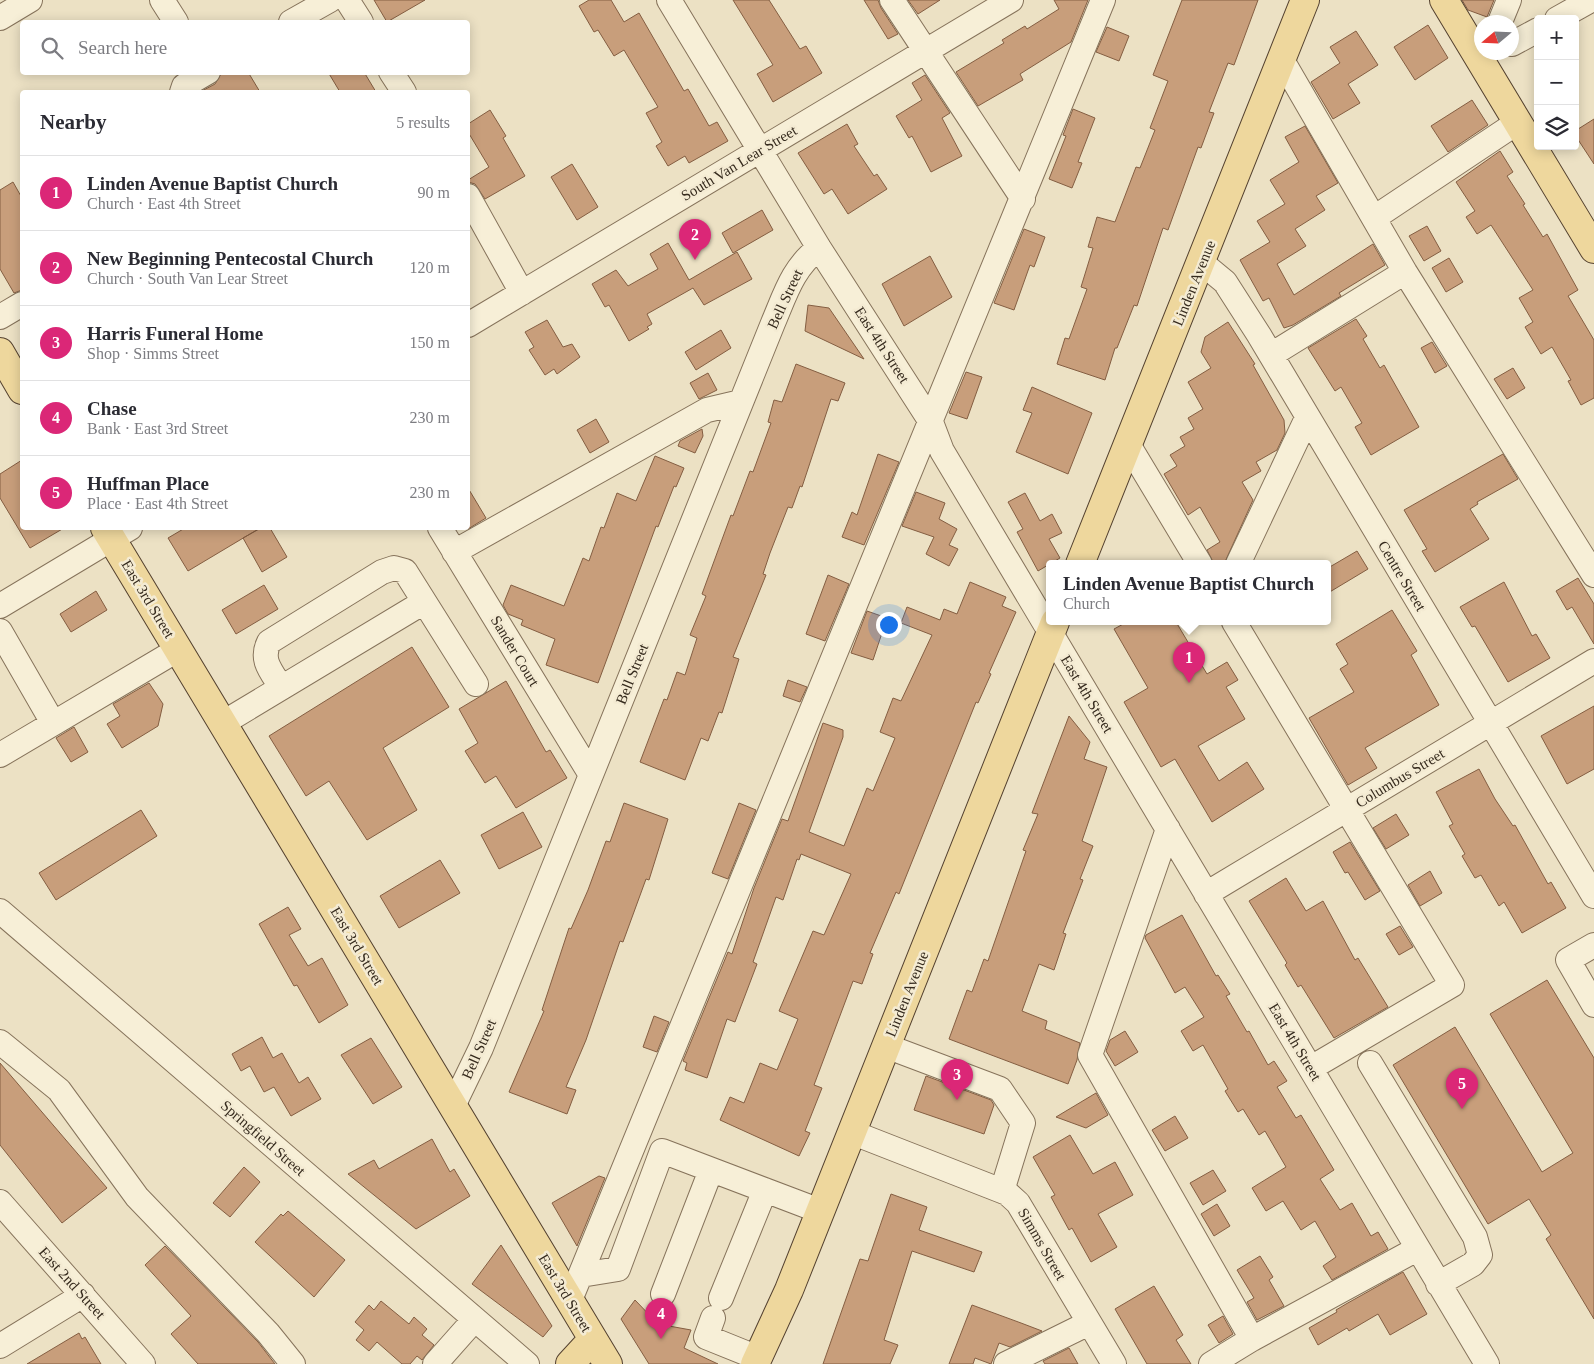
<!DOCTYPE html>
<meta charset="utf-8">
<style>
:root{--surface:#fff;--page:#f7f7f7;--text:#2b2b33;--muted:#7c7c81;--line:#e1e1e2;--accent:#db2777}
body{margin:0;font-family:"Times New Roman",serif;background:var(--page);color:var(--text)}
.controls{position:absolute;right:15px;top:15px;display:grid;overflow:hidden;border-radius:5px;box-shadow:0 2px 12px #0003}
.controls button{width:45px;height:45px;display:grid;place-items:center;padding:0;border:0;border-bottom:1px solid var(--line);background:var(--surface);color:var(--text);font:25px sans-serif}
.compass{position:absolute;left:1474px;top:15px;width:45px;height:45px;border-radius:50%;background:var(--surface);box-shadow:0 2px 12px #0003;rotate:251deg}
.you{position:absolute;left:888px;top:624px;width:18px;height:18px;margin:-12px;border:4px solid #fff;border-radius:50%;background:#1a73e8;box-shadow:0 0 0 8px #1a73e833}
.badge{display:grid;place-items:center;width:32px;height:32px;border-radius:50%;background:var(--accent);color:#fff;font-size:16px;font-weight:700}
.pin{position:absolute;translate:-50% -41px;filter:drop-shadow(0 1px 2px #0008)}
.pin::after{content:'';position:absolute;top:26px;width:18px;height:15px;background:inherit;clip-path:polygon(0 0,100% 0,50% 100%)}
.popup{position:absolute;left:1046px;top:560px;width:285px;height:65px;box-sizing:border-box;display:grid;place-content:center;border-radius:5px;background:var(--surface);filter:drop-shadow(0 1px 4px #0005);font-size:16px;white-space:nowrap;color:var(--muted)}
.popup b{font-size:19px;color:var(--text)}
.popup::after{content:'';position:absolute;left:50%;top:100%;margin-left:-10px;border:10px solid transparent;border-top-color:var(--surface)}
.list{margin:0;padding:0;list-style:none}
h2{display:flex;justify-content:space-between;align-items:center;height:65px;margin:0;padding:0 20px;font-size:21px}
h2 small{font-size:16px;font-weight:400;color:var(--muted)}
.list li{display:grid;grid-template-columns:32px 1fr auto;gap:15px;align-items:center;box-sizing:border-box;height:75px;padding:0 20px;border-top:1px solid var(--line)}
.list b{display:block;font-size:19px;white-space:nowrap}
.list p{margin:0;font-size:16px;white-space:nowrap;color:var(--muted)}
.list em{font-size:16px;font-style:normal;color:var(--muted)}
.icon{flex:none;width:28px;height:28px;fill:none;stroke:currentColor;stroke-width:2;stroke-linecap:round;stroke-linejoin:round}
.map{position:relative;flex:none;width:1594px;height:1364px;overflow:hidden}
.search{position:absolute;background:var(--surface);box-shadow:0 2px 12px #0003;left:20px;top:20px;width:450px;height:55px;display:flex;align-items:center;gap:12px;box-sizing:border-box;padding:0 18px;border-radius:5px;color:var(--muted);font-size:19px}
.panel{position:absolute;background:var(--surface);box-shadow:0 2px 12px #0003;left:20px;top:90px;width:450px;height:440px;border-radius:5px}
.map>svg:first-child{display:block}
</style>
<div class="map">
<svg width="1594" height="1364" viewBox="0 0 1594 1364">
<rect width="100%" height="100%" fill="#ece1c4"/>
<path fill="#c89e7b" stroke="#845e42" d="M374,0h51l-38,22z
M589,0h22l13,22 15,-9 45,78 4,-2 21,37 8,-4 11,19 -39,22 -4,-7 -17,10 -12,-20 6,-4 -16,-29 12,-6 -34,-57 -10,6 -16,-26 -4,2 -15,-26z
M733,0h36l31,49 6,-3 16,27 -49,29 -16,-28 16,-9z
M864,0h14l3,8 17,26 -10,5z
M908,0h32l-22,14z
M1054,0h34l-17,42 -51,32 3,6 -45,26 -22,-34 48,-29 -2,-3 23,-14 2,3 32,-20z
M1182,0h76l-24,65 -6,-2 -19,49 5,1 -13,35 -3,-1 -30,83 -5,-2 -26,78 -3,-1 -17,43h-2l-10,32 -48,-16 8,-26 4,1 18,-50 -6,-2 12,-39 -5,-1 9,-30 18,5 21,-55 4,1 15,-38 -5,-2 18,-47 -15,-6z
M1462,0h32l-7,17 -19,-7z
M1428,25l20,33 -33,22 -21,-33z
M1107,27l22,9 -10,25 -23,-9z
M1356,31l22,34 -30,19 12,19 -27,16 -22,-37 29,-19 -10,-16z
M222,72h26l12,20h-60l15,-8z
M328,72h36l12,20h-36z
M925,75l25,38 -8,5 20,38 -31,16 -19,-36 -3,2 -13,-22 26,-16 -10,-17z
M1472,100l16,25 -40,27 -17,-26z
M1073,109l22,9 -17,44 4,1 -10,25 -23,-9 17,-43 -3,-1z
M490,110l16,26 -3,2 22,38 -40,23 -10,-15 -7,-2v-2l21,-13 -21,-35v-8z
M1594,119v45l-19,-29v-4z
M847,124l11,20 -4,2 20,30 3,-2 10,15 -39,25 -16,-25 -8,5 -26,-41z
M1305,126l33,57 -22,13 9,14 -30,19 11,17 -29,18 17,31 79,-51 12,21 -46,28 2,3 -48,29 -9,3 -15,-30 -6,3 -23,-41 30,-18 -13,-21 28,-17 -15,-24 29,-18 -14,-25z
M1500,151l13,21 -6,4 18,28 -2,1 20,32 4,-3 31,56 -10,6 26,44v58l-13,7 -13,-24 3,-1 -19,-33 -11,7 -16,-27 8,-5 -14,-24 14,-8 -42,-65 -14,9 -11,-17 9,-6 -19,-29z
M572,164l26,43 -21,13 -26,-43z
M13,182l9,16v92l-8,3 -14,-24v-79z
M762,210l11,20 -40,23 -11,-20z
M1427,226l14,25 -17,10 -15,-25z
M1024,229l21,8 -11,30 -4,-2 -16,45 -20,-7z
M668,243l21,37 48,-28 15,27 -48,26 -11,-17 -46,26 5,10 -5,3 2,2 -20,12 -20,-36 -4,2 -13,-23 24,-14 12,16 30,-17 -8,-15z
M930,256l22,41 -48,29 -22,-42z
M1449,258l14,24 -17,10 -14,-24z
M808,305l21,3 35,51 -59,-28z
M1356,319l11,17 -4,3 17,29 4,-3 35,62 -48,28 -16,-28 7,-4 -21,-36 -6,4 -27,-43z
M547,320l16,27 9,-3 8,13 -23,17 -3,-5 -9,6 -16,-25 5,-3 -9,-15z
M1228,322l27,42 -2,1 31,55 1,13 -8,17 -21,12 5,9 -19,11 11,18 -29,64h-10l-7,-14 13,-8 -20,-35 -12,8 -24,-41 13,-8 -7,-11 15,-9 -5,-9 14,-8 -6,-11 15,-9 -15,-27 23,-14 -10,-16 4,-15z
M721,330l10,18 -35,22 -11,-18z
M1432,342l15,24 -12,7 -14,-25z
M796,364l49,19 -7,18 -7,-2 -29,88 -2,-1 -8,22 -4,-1 -18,46 -7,21 3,1 -33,82 6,2 -17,54 -3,-1 -11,29 -7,-3 -16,42 -45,-18 24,-63 3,1 10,-28 8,3 12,-37 -7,-3 16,-39 -4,-2 29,-79 2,1 17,-45 3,1 18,-49 -3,-1 6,-22 8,2z
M1513,368l12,20 -18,11 -13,-20z
M966,372l16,5 -15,42 -18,-6z
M708,373l9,17 -18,9 -9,-16z
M1032,387l60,26 -24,61 -52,-22 16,-39 -9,-3z
M596,419l13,23 -19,11 -13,-23z
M702,429l1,7 -8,17 -17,-7 2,-5z
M878,454l21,8 -35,83 -22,-8 10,-25 5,3z
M1503,454l15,25 -41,23 1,2 -8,5 19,30 -54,33 -13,-21 5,-2 -23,-39z
M655,456l29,12 -8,19 -2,-1 -16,41 -2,-1 -58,157 -52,-18 9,-26 -34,-14 2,-5 -15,-6 -5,-9 8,-20 53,21 19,-48 6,3 12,-34 3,1 13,-35 19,8z
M22,460v68h42l-34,20 -30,-50v-24z
M468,488l18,30 -18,11z
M916,492l29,11 -6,16 18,10 -8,16 9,4 -9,17 -23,-12 8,-17 -32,-11z
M1025,493l15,28 12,-7 10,19 -13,6 11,19 -22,13 -21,-39 6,-3 -15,-27z
M185,528h75l-72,43 -20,-33z
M261,528h9l17,29 -25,15 -19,-34z
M1357,551l11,18 -40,24v-25z
M828,575l21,9 -24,57 -19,-7z
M1578,578l16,26v40l-22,-37 -5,3 -11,-19z
M970,582l36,15 -4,9 14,6 -27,61 2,1 -13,29 -2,-1 -77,192 -3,-2 -26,61 3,1 -11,30 -9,-3 -39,104 8,3 -17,43 5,2 -11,23 -79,-36 10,-23 14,6 16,-40 17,7 21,-51 -19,-8 34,-80 11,4 27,-61 -50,-20 -2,6 -2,-1 -14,41 -7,-3 -23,65 4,2 -22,58 -8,-3 -20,59 -22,-8 2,-7 -4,-2 45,-109 4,2 22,-66 28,-69 6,2 35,-98 20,7v7l-34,95 35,14 23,-58 6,3 22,-53 -15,-6 13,-34 8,3 31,-66 -31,-12 6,-16 33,13 4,-11 13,5z
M1504,582l28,54 4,-2 14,24 -42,24 -33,-56 -3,1 -12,-20z
M264,585l14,24 -42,25 -14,-24z
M96,591l11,19 -36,22 -11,-18z
M1392,610l25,41 -6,4 28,50 -74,43 12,20 -29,17 -39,-67 45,-26 -14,-23 8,-5 -12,-20z
M867,611l20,7 -14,42 -22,-7z
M1127,622h49l31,52 20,-12 11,18 -12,7 19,32 -47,27 21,35 28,-19 17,27 -52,33 -37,-63 -14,8 -37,-65 24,-14 -34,-59z
M412,647l37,60 -66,41 34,62 -50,30 -38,-59 -23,15 -37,-60z
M788,680l19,7 -7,15 -17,-6z
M506,681l40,71 4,-2 17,28 -51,30 -20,-32 -11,7 -20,-32 13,-8 -19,-34z
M149,683l14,21 -5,22 -36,22 -15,-24 13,-8 -7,-12z
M1594,706v63l-27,15 -26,-48z
M1069,716l21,26 -6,17 23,8 -25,74 11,5 -13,33 3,1 -20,53 3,1 -12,36 -15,-6 -17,47 25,10 -2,8 35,14 -3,17 -9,24 -119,-45 18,-49 5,2 12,-33 4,2 38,-110 -3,-1 15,-36 -6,-1z
M74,727l14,25 -17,10 -15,-24z
M1479,769l16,30 18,27 2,-1 33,59 3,-2 15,26 -44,25 -18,-31 -5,4 -18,-31 -6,3 -13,-22 3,-2 -16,-28 4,-2 -17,-32z
M624,803l44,16 -19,61 -3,-1 -23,63 -3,-1 -34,99 -20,47 10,3 -9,24 -58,-22 35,-81 -2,-1 27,-82 2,1 17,-39 18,-49 4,1z
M739,803l17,7 -28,69 -16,-6z
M141,810l16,26 -101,64 -17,-27z
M523,812l19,35 -43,22 -18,-34z
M1396,814l13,21 -23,14 -13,-21z
M1350,842l30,49 -15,9 -17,-28 -3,1 -12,-21z
M440,860l20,33 -61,35 -19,-32z
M1430,871l12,22 -22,13 -12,-21z
M1286,878l20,33 17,-10 32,59 3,-2 30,49 -54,31 -33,-53 -3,2 -13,-22 2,-2 -38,-62z
M288,907l13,22 -12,6 19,31 14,-8 26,47 -29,18 -22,-38 -3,1 -35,-62z
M1182,915l34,61 2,-1 12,19 -4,2 21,36 2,-1 19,34 6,-4 13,20 -10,6 19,31 5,-3 33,55 -14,9 20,31 12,-7 19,33 7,-4 10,17 -56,31 -9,-14 13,-9 -21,-36 -14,9 -18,-29 -17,10 -14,-23 34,-21 -21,-36 -6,4 -16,-26 -5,3 -13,-21 3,-2 -25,-44 -10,6 -12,-20 23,-14 -19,-30 -10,6 -30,-55 1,-3z
M1400,926l13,21 -14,8 -13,-21z
M1547,980l47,78v261l-48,-80 5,-4 -22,-36 -41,25 -95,-159 62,-38 87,145 31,-19 -83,-139z
M654,1016l15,6 -12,30 -14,-5z
M1125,1031l13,21 -23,14 -9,-15 4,-11z
M262,1037l11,21 9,-5 17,30 9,-6 13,22 -30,17 -17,-29 -10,5 -14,-26 -9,5 -9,-17z
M371,1038l31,49 -29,17 -32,-49z
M0,1063l107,125 -45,35 -62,-78z
M926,1076l65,24 3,5 -10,29 -70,-24z
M1096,1093l12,22 -22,13 -30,-11z
M1175,1116l13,22 -23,13 -13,-21z
M1070,1135l23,39 22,-12 18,33 -35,19 19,33 -26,15 -19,-34 -3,2 -18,-33 4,-2 -22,-38z
M432,1139l18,33 4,-3 16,27 -54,33 -68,-55 26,-14 5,9z
M244,1167l16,15 -30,35 -17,-14z
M1213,1170l13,21 -23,14 -13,-22z
M599,1176l6,2 -28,68 -25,-43z
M891,1194l36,13 -8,23 63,22 -8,20 -62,-21 -28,89 14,5 -8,19h-67l37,-105 8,2z
M1217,1204l13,22 -16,10 -13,-22z
M288,1211l57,49 -31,37 -59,-55 26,-28 2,2z
M501,1245l51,81 -9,11 -71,-53z
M165,1246l93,96 17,22h-77l-27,-30 20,-18 -46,-51z
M1260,1256l13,21 -4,3 15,26 -27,14 -10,-18 7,-4 -17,-28z
M1403,1272l24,42 -37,21 -12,-21 -29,17 -2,-3 -29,17 -9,-17 28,-16 -1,-2 10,-6z
M1154,1286l29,49 -7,5 15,24h-44l-32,-55z
M635,1300l23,24 33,6 -7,18 34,16h-69l-28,-45z
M381,1301l28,23 5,-7 13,12 -5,6 12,10 -12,15 -5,-4 -7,8h-8l-25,-22 -8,9 -13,-11 8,-10 -9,-8 14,-17 5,5z
M972,1305l49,18 21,8 -32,16 -11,-4 -8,21 -16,-6 -2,6h-24z
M1223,1316l10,18 -14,9 -11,-18z
M79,1333l3,6 3,-2 16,27h-74z
M1069,1348l9,16h-33l-2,-3z"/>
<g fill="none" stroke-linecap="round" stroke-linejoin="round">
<defs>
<path id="minor" d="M162,0l14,22
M347,0l14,22
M669,0l150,248 112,174 11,29 545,913
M892,0l131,199
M0,18l30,-18
M1557,19l34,-19
M291,22l39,-22
M1500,22l9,-22
M1512,44l26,-14
M1282,60l123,212 189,303
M391,72l13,20
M182,92l2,-6 24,-14
M468,196l54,97
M1374,218l144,-96
M1202,263l23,19 34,53 335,561
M0,317l22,-13
M468,325l543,-325
M1271,355l134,-83
M1129,446l71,118
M440,528l151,247
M454,552l253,-142 34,-8
M1238,564l69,-146
M0,606l130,-78
M1234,622l218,363 -141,83
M0,631l53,92
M281,687c-10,-16 -21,-27 -12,-45l113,-70 12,-4 11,3 71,113
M223,723l201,-121
M0,755l179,-106
M1168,829l-78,226 162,284
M1206,894l388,-233
M0,911l527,453
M1594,945l-26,15 26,45
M0,1042l59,48 78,107 131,136 25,31
M886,1046l114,43 23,34 -21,68
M1370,1063l105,174 5,18 -7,9 -35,20
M453,1106l28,-58 292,-725c12,-28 20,-56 46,-75
M851,1132l156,61 11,10 96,161
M0,1202l143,162
M581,1275l37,-6 44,-118 158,60
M663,1294l48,-124
M721,1298l44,-108
M570,1300l533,-1300
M713,1318l-7,19 52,21
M0,1346l83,-51
M435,1364l39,-44
M1006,1364l83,-41
M1211,1364l41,-25 165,-90"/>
<path id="major" d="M1444,0l150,249
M0,352l22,38
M105,528l503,836
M1080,564l225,-564
M570,1364l23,-25
M755,1364l34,-74 266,-668"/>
</defs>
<use href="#minor" stroke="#86735b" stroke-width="26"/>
<use href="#major" stroke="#54412f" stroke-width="30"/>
<use href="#minor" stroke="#f7efd7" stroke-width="24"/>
<use href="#major" stroke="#eed79d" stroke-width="28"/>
</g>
<g text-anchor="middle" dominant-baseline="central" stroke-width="5" stroke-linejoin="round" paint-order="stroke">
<g font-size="15" fill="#362b1e" stroke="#f4ebd3">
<text transform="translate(739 163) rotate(-31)">South Van Lear Street</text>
<text transform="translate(1194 283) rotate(-68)">Linden Avenue</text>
<text transform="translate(785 299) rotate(-65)">Bell Street</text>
<text transform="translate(882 345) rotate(57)">East 4th Street</text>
<text transform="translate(1402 576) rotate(59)">Centre Street</text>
<text transform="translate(148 599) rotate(59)">East 3rd Street</text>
<text transform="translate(515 651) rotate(59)">Sander Court</text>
<text transform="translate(632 674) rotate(-68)">Bell Street</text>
<text transform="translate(1087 694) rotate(59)">East 4th Street</text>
<text transform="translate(1400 778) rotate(-31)">Columbus Street</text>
<text transform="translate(357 946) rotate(59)">East 3rd Street</text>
<text transform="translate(907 994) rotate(-68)">Linden Avenue</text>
<text transform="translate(1295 1042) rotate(59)">East 4th Street</text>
<text transform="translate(479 1049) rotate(-66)">Bell Street</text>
<text transform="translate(263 1138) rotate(41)">Springfield Street</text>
<text transform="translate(1042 1244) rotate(60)">Simms Street</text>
<text transform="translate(72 1283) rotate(48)">East 2nd Street</text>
<text transform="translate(565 1293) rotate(59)">East 3rd Street</text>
</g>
</g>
</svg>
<div class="controls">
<button>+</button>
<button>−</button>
<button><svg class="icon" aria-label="layers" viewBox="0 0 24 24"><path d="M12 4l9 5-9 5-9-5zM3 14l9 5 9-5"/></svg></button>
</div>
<svg class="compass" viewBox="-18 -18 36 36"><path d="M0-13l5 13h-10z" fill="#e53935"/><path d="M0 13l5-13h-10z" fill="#7c7c81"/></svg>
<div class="you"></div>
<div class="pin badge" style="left:1189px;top:683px">1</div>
<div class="popup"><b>Linden Avenue Baptist Church</b>Church</div>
<div class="pin badge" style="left:695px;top:260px">2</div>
<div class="pin badge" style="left:957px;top:1100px">3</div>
<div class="pin badge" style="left:661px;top:1339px">4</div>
<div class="pin badge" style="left:1462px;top:1109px">5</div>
<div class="search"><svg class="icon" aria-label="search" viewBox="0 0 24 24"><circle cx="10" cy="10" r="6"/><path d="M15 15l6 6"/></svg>Search here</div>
<section class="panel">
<h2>Nearby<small>5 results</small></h2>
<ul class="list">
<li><span class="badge">1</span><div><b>Linden Avenue Baptist Church</b><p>Church · East 4th Street</p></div><em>90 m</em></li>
<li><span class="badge">2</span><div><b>New Beginning Pentecostal Church</b><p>Church · South Van Lear Street</p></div><em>120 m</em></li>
<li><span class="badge">3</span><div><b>Harris Funeral Home</b><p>Shop · Simms Street</p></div><em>150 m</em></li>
<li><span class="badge">4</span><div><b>Chase</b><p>Bank · East 3rd Street</p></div><em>230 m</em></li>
<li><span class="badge">5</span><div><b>Huffman Place</b><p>Place · East 4th Street</p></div><em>230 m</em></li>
</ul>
</section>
</div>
